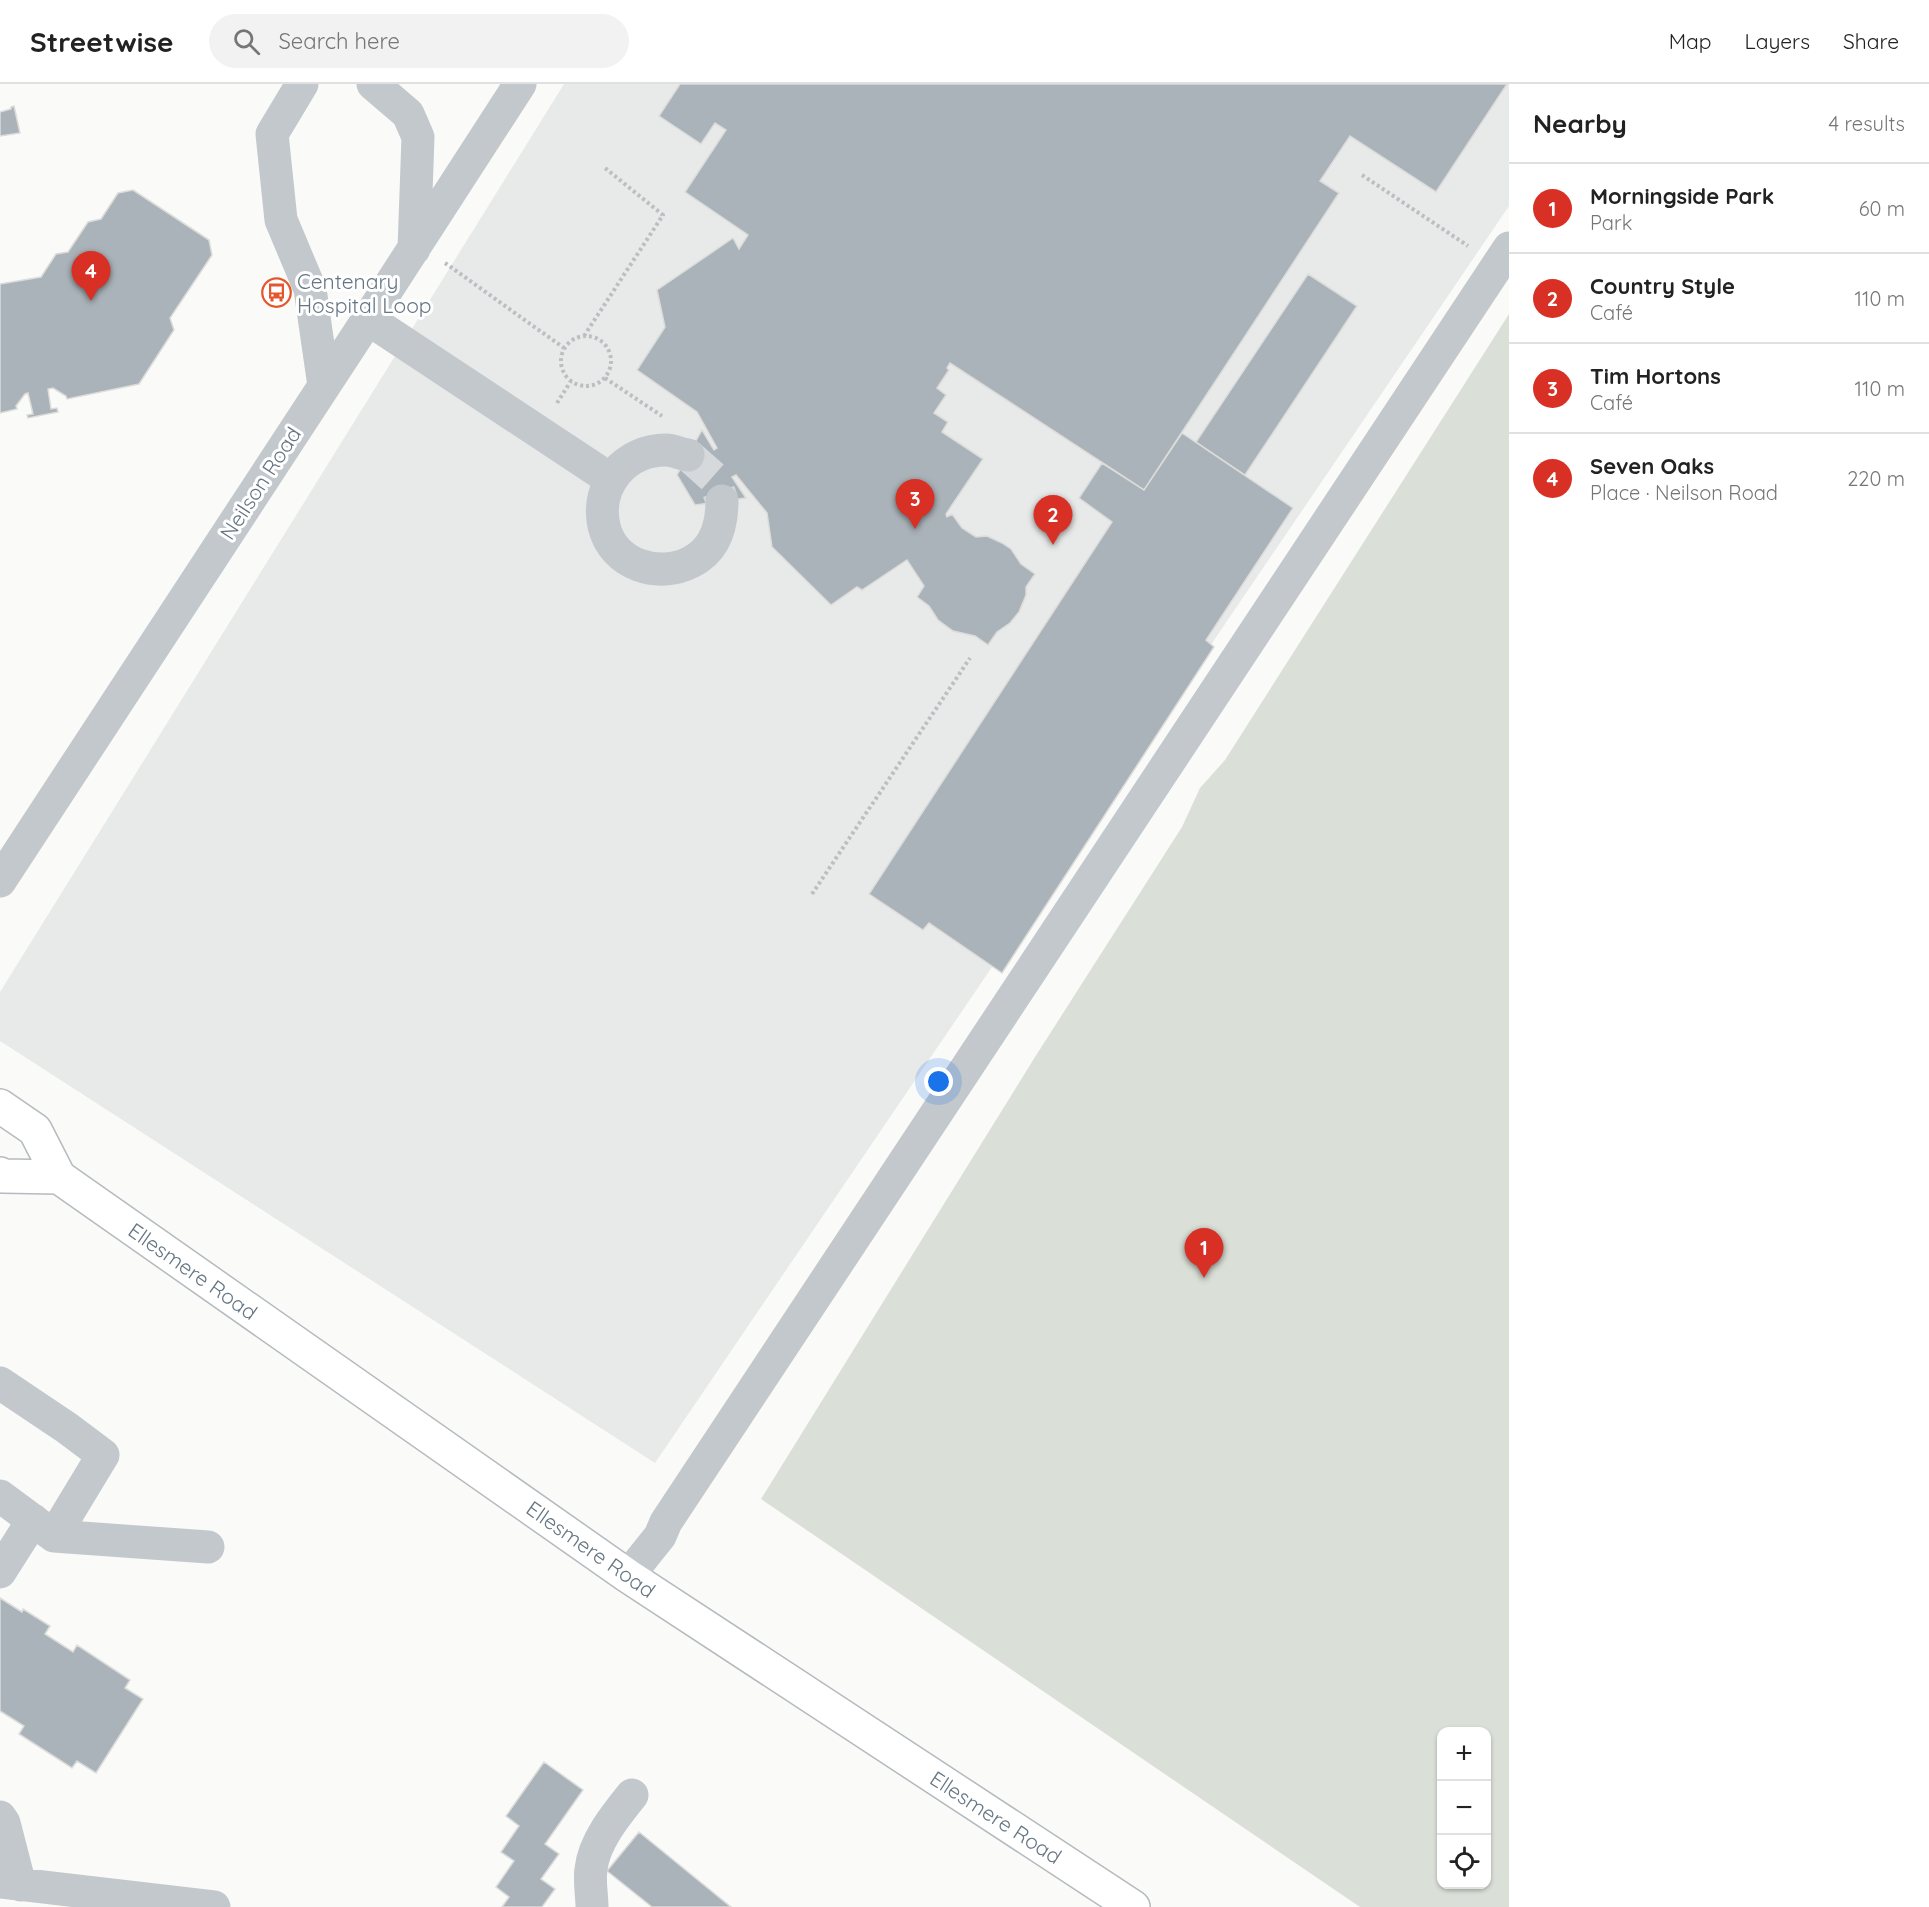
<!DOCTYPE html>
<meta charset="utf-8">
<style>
:root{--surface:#fff;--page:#f2f2f2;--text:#222;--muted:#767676;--line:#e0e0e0;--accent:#d93025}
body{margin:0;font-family:Quicksand,sans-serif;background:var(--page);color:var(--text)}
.controls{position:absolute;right:18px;bottom:18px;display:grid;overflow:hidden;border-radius:12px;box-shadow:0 2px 4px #0004}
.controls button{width:54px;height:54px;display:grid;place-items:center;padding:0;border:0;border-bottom:2px solid var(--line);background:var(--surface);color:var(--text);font:30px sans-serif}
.you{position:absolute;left:939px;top:998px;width:21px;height:21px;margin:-15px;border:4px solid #fff;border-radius:50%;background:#1a73e8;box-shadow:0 0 0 9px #1a73e833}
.badge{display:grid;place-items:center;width:39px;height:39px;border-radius:50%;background:var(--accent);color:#fff;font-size:20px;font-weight:700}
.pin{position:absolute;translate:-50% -50px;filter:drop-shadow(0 2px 3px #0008)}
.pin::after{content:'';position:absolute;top:32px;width:21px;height:18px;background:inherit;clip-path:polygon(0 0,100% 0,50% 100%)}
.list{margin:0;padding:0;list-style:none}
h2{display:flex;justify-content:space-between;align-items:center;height:78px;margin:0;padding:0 24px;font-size:26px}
h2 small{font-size:20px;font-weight:400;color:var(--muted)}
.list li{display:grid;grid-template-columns:39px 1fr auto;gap:18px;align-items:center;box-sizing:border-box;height:90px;padding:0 24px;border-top:2px solid var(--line)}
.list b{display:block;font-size:22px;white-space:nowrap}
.list p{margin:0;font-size:20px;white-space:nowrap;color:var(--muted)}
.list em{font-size:20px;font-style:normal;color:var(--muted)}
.icon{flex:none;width:33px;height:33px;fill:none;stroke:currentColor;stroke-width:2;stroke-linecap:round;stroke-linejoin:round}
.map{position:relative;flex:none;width:1509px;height:1823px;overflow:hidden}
header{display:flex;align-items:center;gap:36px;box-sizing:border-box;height:84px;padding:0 30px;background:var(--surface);border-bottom:2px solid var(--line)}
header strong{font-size:28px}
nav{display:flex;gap:33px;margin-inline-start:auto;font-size:21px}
.search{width:420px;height:54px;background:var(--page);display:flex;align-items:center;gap:15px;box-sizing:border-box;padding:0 21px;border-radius:33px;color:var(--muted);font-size:22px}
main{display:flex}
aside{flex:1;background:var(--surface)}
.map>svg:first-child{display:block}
</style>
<header>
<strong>Streetwise</strong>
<div class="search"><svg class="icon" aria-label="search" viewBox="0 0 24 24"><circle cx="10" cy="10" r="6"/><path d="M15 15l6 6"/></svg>Search here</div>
<nav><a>Map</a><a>Layers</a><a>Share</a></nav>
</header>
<main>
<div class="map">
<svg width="1509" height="1823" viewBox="0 0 1509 1823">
<rect width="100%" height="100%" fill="#fafaf8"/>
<path fill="#e8e9e9" d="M564,0h945v122l-854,1257 -655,-422v-49z"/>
<path fill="#dadfd7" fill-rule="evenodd" d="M1509,230v1593h-149l-599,-408 274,-442 147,-230 18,-39 25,-28zM1442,1648h44v152h-44z"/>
<path fill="#aab3b9" stroke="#dcdcda" stroke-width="1.5" d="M680,0h827l-71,108 -86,-56 -30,45 19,12 -195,297 -194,-127 -3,5 2,2 -12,18 9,7 -12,18 14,9 -6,10 41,27 -37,55 1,3 5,-3 10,14 14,9 11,-1 15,7 9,6 10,15 14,10 -9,13v8l-7,17 -9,11 -13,9 -9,13 -13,-9 -22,-5 -15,-11 -9,-14 -12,-9 7,-11 -17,-26 -45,30 -5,-3 -26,18 -59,-58 -5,-34 -31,-38 -4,2 14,21 -51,7 -18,-30 25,-45 12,20 3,-2 -20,-36 -60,-42 28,-43 -8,-37 76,-52 6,11 9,-14 -63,-43 41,-62 -11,-7 -14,21 -42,-28z
M14,22l6,27 -20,3v-24l11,-3v-2z
M133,106l76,50 3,15 -42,63 4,12 -35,54 -72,15 -1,-3 -13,-8 -5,1 3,20 6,-1 1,4 -30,6 -1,-3 6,-1 -5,-21 -3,1 -9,12 1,3 -17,4v-129l41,-7 15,-23 12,-2 20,-30 13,-3 17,-26z
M1308,190l49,32 -112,169 -49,-33z
M1182,349l111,75 -87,132 8,7 -212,326 -73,-50 -6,7 -54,-36 243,-372 -33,-24 23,-35 42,27z
M0,1514l22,14 1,-3 27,17 -5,8 28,18 4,-7 53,35 -5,8 18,11 -47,74 -19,-12 -5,7 -53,-34 5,-8 -24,-15z
M544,1678l39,28 -38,54 14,10 -18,25 14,10 -13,18h-40l7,-10 -13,-10 18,-26 -13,-9 18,-26 -13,-10z
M639,1748l92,75h-79l-45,-36z"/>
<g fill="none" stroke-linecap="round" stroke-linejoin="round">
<path stroke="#d5d9db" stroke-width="33" stroke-dasharray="33 16" stroke-linecap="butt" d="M688,371l26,23 8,23"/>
<defs>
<path id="major" d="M0,1022l35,24 24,47 569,399 505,331
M0,1090l3,2 56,1"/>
</defs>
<use href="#major" stroke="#b5babe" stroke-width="36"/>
<path stroke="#bbbfc2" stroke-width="4" stroke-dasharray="3 3" stroke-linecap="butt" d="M1362,91l106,71
M445,179l119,85
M561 277a25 25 0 1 1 50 0a25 25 0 1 1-50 0Z
M584,252l79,-121 -58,-47
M605,294l57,38
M557,319l14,-22
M812,810l158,-236"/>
<path stroke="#c3c8cc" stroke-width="33" d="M302,0l-30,50 9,86 29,69 14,97
M373,0l35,30 10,23 -4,112
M368,235l242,160
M688,371c-7,-1 -15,-5 -22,-5 -41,0 -71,35 -62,76 9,39 55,53 87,36 24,-12 31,-36 31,-61
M0,797l368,-562 152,-235
M0,1299l67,45 36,27 -49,81 154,11
M0,1412l54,40
M0,1488l33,-52
M628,1492l32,-40 6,-14 843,-1274
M0,1733l4,6 16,62
M0,1798l214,25
M592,1823c0,-12 -3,-26 -1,-38 3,-27 24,-53 41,-74"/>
<use href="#major" stroke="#fff" stroke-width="33"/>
</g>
<defs>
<symbol id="bus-ring" viewBox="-11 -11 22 22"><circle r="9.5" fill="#fff" stroke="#e4572e" stroke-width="1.5"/><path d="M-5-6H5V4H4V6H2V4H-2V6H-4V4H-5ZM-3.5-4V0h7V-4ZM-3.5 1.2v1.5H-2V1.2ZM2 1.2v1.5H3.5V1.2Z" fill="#e4572e"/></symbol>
</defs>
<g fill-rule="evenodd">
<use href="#bus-ring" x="260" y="192" width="33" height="33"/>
</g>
<g text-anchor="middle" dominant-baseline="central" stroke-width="6" stroke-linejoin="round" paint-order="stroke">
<g font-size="21" fill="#657683" stroke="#fff" text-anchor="start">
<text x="297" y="197">Centenary<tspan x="297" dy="24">Hospital Loop</tspan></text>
</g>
<g font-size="21" fill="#657683" stroke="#fff">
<text transform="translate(260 399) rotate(-57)">Neilson Road</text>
<text transform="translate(193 1187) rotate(35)">Ellesmere Road</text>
<text transform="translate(591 1465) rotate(35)">Ellesmere Road</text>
<text transform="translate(996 1733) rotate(33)">Ellesmere Road</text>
</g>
</g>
</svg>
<div class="controls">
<button>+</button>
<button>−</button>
<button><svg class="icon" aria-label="locate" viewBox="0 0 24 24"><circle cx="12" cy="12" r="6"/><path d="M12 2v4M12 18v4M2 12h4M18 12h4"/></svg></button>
</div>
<div class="you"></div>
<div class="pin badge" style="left:1204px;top:1194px">1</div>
<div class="pin badge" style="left:1053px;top:461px">2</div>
<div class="pin badge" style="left:915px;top:445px">3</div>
<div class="pin badge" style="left:91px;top:217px">4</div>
</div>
<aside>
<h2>Nearby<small>4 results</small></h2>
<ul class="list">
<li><span class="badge">1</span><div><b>Morningside Park</b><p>Park</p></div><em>60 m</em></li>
<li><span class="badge">2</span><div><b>Country Style</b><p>Café</p></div><em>110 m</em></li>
<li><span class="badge">3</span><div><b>Tim Hortons</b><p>Café</p></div><em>110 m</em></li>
<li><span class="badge">4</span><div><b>Seven Oaks</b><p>Place · Neilson Road</p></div><em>220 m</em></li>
</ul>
</aside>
</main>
